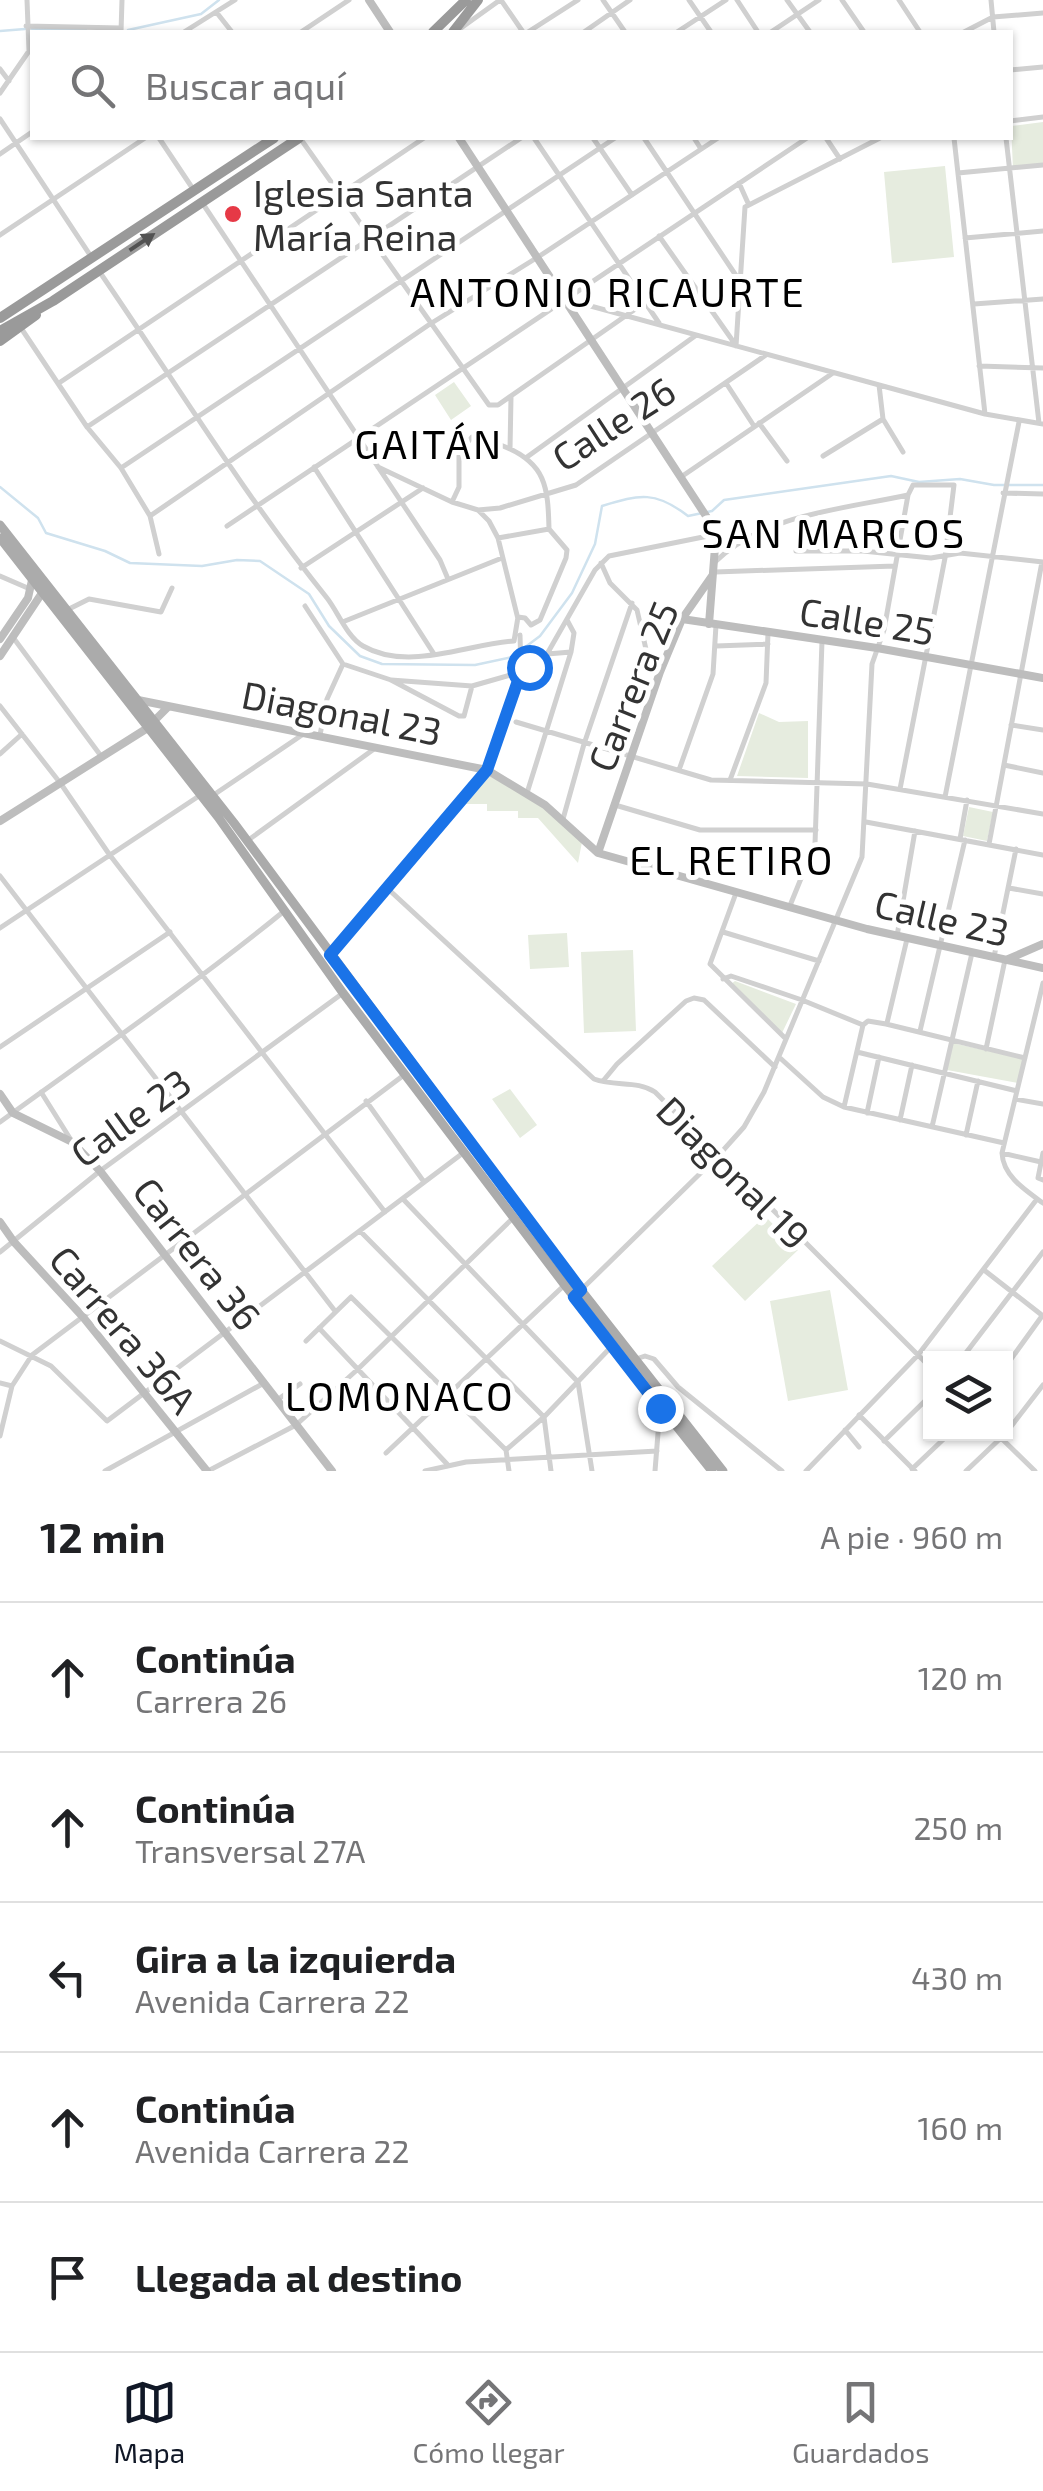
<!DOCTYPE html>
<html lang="es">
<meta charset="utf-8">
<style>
:root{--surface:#fff;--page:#f2f2f2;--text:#202124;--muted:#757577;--line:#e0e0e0;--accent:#111827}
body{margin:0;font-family:"Exo 2",sans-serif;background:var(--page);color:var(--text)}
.controls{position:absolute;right:30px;bottom:30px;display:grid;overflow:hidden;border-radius:0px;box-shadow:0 2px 8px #0004}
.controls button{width:90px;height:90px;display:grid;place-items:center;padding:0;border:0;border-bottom:2px solid var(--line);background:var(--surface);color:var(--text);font:50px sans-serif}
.stop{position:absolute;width:30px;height:30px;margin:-22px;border:8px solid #1a73e8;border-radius:50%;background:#fff}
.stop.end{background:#1a73e8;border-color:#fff;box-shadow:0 2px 10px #0008}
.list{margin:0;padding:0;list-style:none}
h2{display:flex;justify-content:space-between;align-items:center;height:130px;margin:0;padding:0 40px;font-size:42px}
h2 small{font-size:32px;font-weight:400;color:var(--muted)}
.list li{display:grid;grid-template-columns:65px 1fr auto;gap:30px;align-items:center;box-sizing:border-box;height:150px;padding:0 40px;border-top:2px solid var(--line)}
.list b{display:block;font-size:38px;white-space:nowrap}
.list p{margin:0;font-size:32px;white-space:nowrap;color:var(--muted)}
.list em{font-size:32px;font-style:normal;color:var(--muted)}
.icon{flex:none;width:55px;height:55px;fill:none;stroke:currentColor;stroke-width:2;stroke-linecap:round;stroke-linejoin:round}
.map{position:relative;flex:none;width:1043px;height:1471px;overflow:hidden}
.search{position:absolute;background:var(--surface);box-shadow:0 2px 8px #0004;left:30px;right:30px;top:30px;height:110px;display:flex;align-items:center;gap:25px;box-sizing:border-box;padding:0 35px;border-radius:0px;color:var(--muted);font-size:38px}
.sheet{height:880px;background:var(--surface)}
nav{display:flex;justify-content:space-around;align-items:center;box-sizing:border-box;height:140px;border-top:2px solid var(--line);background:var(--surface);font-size:28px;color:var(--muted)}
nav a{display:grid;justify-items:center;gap:5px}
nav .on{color:var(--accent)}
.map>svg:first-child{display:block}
</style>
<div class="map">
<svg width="1043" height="1471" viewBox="0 0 1043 1471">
<rect width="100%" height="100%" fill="#fff"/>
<path fill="#e6ecdf" d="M1043,122v42l-30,4 -2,-42z
M945,166l9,91 -62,6 -8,-91z
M454,382l17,24 -20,14 -16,-25z
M759,713l20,9 29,-1v57l-71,-2z
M486,775c36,14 70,39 96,67l-4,21 -40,-45h-20v-7h-31v-7h-23z
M969,807l24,5 -6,29 -24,-5z
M567,933l2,34 -39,2 -2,-34z
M633,950l3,81 -52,2 -3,-81z
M735,981l61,23 -14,29 -51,-49z
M953,1043l70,16 -5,24 -71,-13z
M510,1089l27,36 -17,13 -28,-39z
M765,1216l33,34 -53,51 -33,-35z
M830,1290l18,100 -60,11 -18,-100z"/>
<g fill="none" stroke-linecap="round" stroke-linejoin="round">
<path stroke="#cfe2ee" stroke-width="2.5" d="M32,29l54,1
M128,30l73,-16 18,-14
M0,31l25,-2
M0,487l38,31 8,15 59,18 25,12 72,3 35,-6 23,1 49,33 20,32 31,30 22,8 93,1 37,-8 28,-21 32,-43 23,-49 7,-38c38,-12 54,-15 86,10l24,-5 12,-11 167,-24 28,6 41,-3 34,6h49"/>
<path stroke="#d0d0d0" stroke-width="5" d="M501,0l22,32
M603,0l22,32
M689,0l22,32
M737,0l21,32
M787,0l23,32
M842,0l22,32
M899,0l21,32
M991,0l3,32
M217,13l15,19
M26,26l95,2
M461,28l39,-28
M121,32l1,-32
M184,32l51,-32
M301,32l48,-32
M528,32l50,-32
M584,32l46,-32
M677,32l49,-32
M771,32l48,-32
M964,32l29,-15 50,-4
M0,69l9,12
M1010,70l33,-3
M0,93l29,-42 -2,-51
M0,119l92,139
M1010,121l33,-4
M159,138l36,54
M300,138l189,267h9l146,-102
M534,138l125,185
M593,138l39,57
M644,138l93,139
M694,138l7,11
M826,138l14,21
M954,138l31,276
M1006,138l33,285
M0,154l32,-22
M958,173l85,-8
M739,183l9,20
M201,201l239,359 8,19
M0,235l145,-97
M659,236l76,108
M965,238l78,-7
M99,271c75,109 145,224 228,327 11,14 20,39 36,48 45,26 104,-2 151,-5l4,-24 7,1 6,7 9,-5 26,-62 1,-8 -18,-21
M565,299l420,115 58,10
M974,304l69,-5
M21,328l66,99 34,41 29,48 9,38
M736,346l9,-139 135,-69
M979,366l64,2
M59,383l365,-245
M726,383l28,43
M879,385l4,34 20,33
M759,423l28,38
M87,427l434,-289
M510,449l1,-52
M823,456l60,-37
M527,457l168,-121
M314,467l120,187
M378,467l74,35 26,8 11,11 9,17 20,81
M121,468l494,-330
M681,477l152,-104
M1003,493l40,1
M452,502l7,-15v-34l13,-16c12,0 21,5 31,9 43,17 45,41 46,83
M478,510l22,-2 76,-23 190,-130
M150,516l280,-192 108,-67 180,-119
M227,526l580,-388
M498,538l51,-9
M796,551h67l68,7 29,-5 83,9
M715,562c49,-48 129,-53 193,-67
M601,563l9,20 27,27 11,48 11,12
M301,568l122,-80
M715,572l180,-6
M0,576l30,13
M305,606l38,58 48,16 68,36h5l8,-30
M69,609l20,-10 72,13 11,-24
M345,621l157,-63
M12,636l89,120
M716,646l52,-2
M547,654l24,-2
M391,680l81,6 49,-14 26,-18 48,-84 14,-14 104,-21
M0,706l61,78 48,70 276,358
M516,722l195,58 156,4 176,30
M1011,725l32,5
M320,735l7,-36 16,-35
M0,754l22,-20
M1004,765l39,8
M679,770l34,-96 3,-49
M730,780l36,-97 2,-50
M527,793l44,-141 3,-19 -7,-13
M212,796l90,-61
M945,797l74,-375
M615,805l85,25h116
M563,819l21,-75 48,-141
M866,822l177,33
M960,839l7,-39
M247,841l127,-92
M989,844l53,-282
M0,876l335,435
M387,888l207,191c21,8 43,1 61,13l275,275
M1009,888l34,6
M736,893l-26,71 76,75
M789,908l26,-64 7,-203
M0,928l202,-134
M723,932l96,29
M897,936l18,-105
M331,955l156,-185 34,-98 -1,-37
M994,957l22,-108
M723,979l8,-3 71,24 61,25 5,-4 18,3 139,34
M1043,983l-41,170c1,23 23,37 41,50
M887,1023l20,-84
M920,1031l45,-191
M0,1047l170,-115
M986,1049l19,-89
M857,1052l160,39
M779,1057l44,40 21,10 160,36
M603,1081l14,-17 69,-63 8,-3 10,2 71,67
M41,1092l30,48
M1015,1099l28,5
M366,1101l58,81
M844,1107l19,-82
M867,1113l12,-56
M900,1120l12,-55
M0,1122c95,-69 192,-136 283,-210
M932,1127l40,-174
M966,1135l12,-54
M1002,1153l39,9
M1043,1153l-5,25 5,2
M403,1199l175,183 14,89
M360,1231l184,186 7,54
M0,1252l100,-81 243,-178
M984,1270l59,46
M583,1288l135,-132 26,-29 20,-35 98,-235 10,-193 12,-34 24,-135 5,-10h41l-9,73 -45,231
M319,1328l128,136
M0,1341l51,25 56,55 356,-268
M306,1341l45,-44 155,153 3,21
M962,1358l81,-106
M636,1359l9,-3 9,3 24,28 104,84
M1006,1366l36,-50
M0,1383l12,3
M277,1400l23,-16
M859,1415l56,56
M845,1430l14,17
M1006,1433l37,-48
M997,1434l38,37
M0,1436l12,-50 20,-31 372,-280
M884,1441l46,-45
M506,1450l38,-33 68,-71
M386,1453l186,-175
M912,1469l37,-35
M105,1471l159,-88
M208,1471l88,-46 62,-56 155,-151
M425,1471l41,-9 191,-11
M655,1471l5,-63
M806,1471l112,-116 119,-156
M966,1471l39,-37"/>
<path stroke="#bdbdbd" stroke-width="8" d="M369,0l21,32
M459,138l249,381 7,28 -6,77
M682,619l195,29 166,30
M0,639l28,-41 4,-18
M0,656l42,-63
M138,700l349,70 58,35 53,48 269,76 176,39
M0,821l146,-92 22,-22
M598,853l62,-181 22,-53 30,-43
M1006,960l37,-16
M0,1094l13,19 59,29 28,29 232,300
M0,1222l14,20 69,75 124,154"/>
<path stroke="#ababab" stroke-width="9" d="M0,525l234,298 347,467 142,181
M0,538l218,279 125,176 221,291 148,187"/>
<path stroke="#9a9a9a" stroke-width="10" d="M433,32l33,-32
M453,32l25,-32
M0,318l274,-180
M0,331l53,-30 246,-163
M0,341l36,-26"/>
</g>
<defs><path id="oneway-solid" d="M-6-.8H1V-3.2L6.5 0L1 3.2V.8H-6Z" transform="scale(2.5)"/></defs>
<use fill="#525252" href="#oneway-solid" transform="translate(142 242) rotate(-34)"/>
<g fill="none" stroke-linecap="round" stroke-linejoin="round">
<path stroke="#1a73e8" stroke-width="12" d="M529,667l-8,5 -34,98 -157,185 251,335 -7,7 86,111"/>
</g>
<circle fill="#e63946" stroke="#fff" stroke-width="4" cx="233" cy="214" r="10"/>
<g text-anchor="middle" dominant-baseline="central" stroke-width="10" stroke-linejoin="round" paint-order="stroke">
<g font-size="38" fill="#333" stroke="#fff" text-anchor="start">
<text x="253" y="192">Iglesia Santa<tspan x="253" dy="44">María Reina</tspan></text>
</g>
<g font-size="38" fill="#333" stroke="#fff">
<text transform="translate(613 423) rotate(-33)">Calle 26</text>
<text transform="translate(867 620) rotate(9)">Calle 25</text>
<text transform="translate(632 686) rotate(-68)">Carrera 25</text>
<text transform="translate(342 712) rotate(11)">Diagonal 23</text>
<text transform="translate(942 917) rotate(13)">Calle 23</text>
<text transform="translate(130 1117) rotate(-36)">Calle 23</text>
<text transform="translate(734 1172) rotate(45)">Diagonal 19</text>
<text transform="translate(198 1253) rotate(52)">Carrera 36</text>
<text transform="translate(124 1329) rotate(50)">Carrera 36A</text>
</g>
<g font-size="40" letter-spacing="2.5" fill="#000" stroke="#fff">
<text x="608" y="291">ANTONIO RICAURTE</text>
<text x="429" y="443">GAITÁN</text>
<text x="834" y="532">SAN MARCOS</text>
<text x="732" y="859">EL RETIRO</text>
<text x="400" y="1395">LOMONACO</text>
</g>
</g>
</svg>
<div class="controls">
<button><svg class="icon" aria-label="layers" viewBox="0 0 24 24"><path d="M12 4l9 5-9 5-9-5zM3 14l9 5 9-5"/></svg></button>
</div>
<div class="stop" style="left:529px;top:667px"></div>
<div class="stop end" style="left:660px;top:1408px"></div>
<div class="search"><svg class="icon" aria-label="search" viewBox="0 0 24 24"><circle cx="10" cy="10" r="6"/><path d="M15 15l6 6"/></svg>Buscar aquí</div>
</div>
<section class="sheet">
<h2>12 min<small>A pie · 960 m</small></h2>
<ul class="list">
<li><svg class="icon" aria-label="ahead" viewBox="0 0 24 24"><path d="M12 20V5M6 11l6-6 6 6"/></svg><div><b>Continúa</b><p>Carrera 26</p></div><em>120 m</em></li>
<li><svg class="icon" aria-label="ahead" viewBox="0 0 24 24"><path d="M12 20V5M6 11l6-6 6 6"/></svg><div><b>Continúa</b><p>Transversal 27A</p></div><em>250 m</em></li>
<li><svg class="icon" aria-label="left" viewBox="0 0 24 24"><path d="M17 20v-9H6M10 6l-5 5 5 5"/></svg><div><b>Gira a la izquierda</b><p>Avenida Carrera 22</p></div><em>430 m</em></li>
<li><svg class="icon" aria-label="ahead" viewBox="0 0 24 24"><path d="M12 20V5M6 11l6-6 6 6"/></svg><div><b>Continúa</b><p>Avenida Carrera 22</p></div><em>160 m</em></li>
<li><svg class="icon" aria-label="arrive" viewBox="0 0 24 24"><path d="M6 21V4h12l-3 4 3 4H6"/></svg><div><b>Llegada al destino</b></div></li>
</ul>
</section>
<nav>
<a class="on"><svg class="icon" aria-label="map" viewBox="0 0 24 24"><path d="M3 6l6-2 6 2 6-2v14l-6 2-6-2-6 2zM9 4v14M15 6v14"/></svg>Mapa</a>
<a><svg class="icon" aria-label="directions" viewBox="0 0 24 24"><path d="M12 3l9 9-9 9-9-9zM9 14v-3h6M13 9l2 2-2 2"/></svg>Cómo llegar</a>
<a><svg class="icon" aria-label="saved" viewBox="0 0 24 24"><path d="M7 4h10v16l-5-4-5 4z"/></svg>Guardados</a>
</nav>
